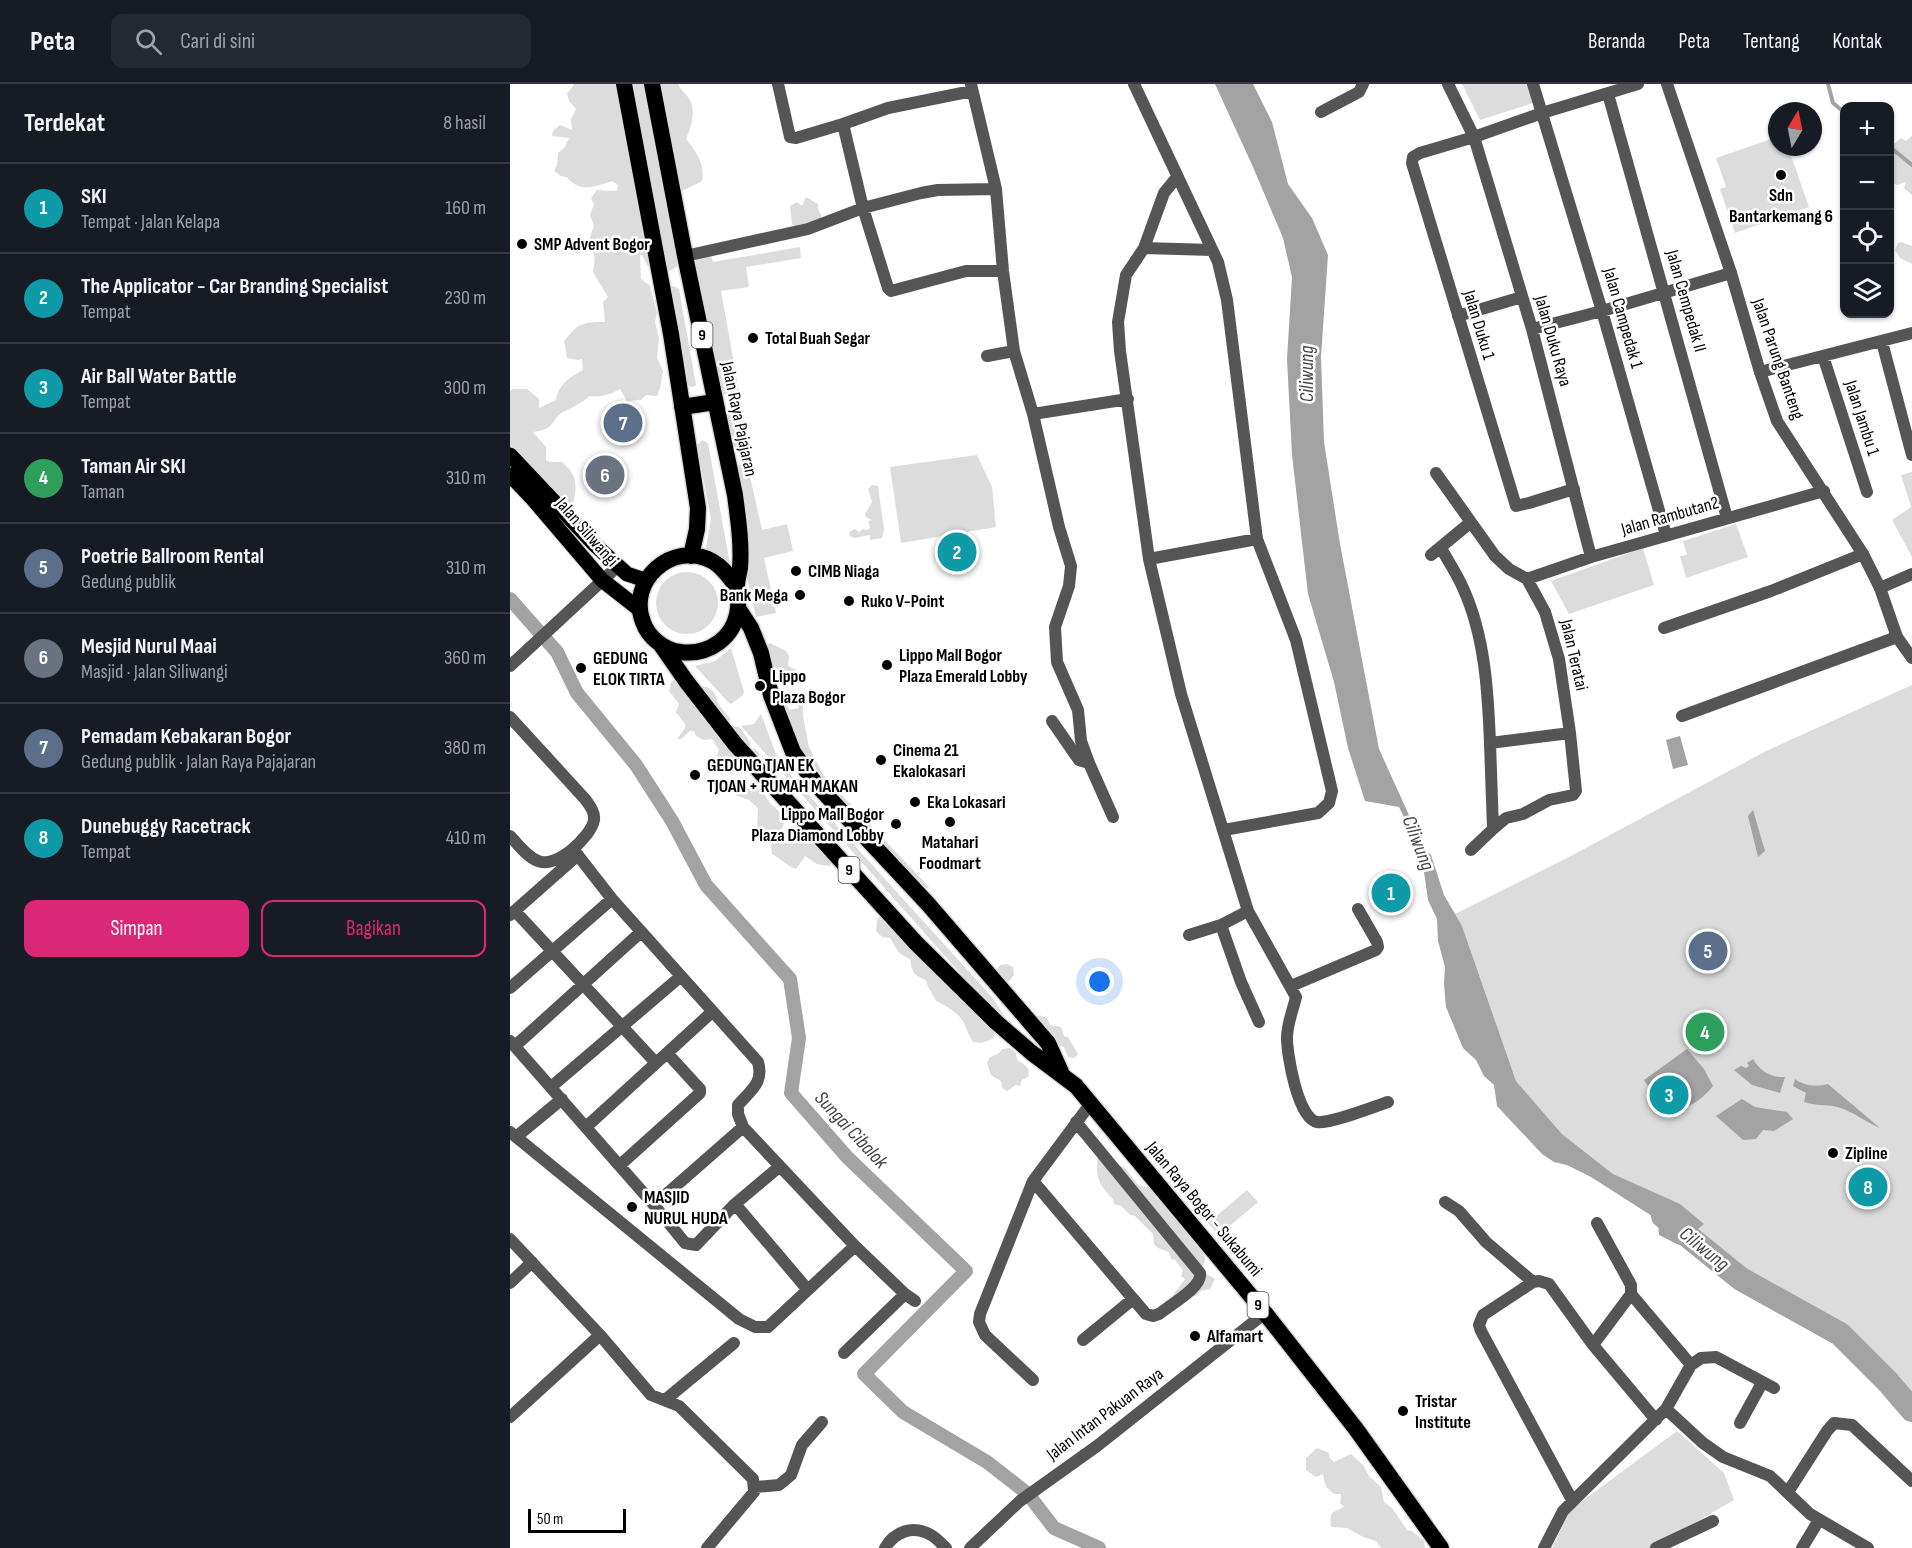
<!DOCTYPE html>
<html lang="id">
<meta charset="utf-8">
<style>
:root{--surface:#171b24;--page:#242831;--text:#f1f3f6;--muted:#9ea1a6;--line:#363941;--accent:#db2777}
body{margin:0;font-family:"Sofia Sans Condensed",sans-serif;background:var(--page);color:var(--text)}
.controls{position:absolute;right:18px;top:18px;display:grid;overflow:hidden;border-radius:12px;box-shadow:0 2px 4px #0004}
.controls button{width:54px;height:54px;display:grid;place-items:center;padding:0;border:0;border-bottom:2px solid var(--line);background:var(--surface);color:var(--text);font:30px sans-serif}
.compass{position:absolute;left:1258px;top:18px;width:54px;height:54px;border-radius:50%;background:var(--surface);box-shadow:0 2px 4px #0004;rotate:10deg}
.scale{position:absolute;left:18px;bottom:15px;width:98px;box-sizing:border-box;padding-left:6px;border:3px solid #000;border-top:0;font-size:16px;line-height:21px;white-space:nowrap;color:#000;-webkit-text-stroke:4px #fff;paint-order:stroke}
.you{position:absolute;left:590px;top:898px;width:21px;height:21px;margin:-15px;border:4px solid #fff;border-radius:50%;background:#1a73e8;box-shadow:0 0 0 9px #1a73e833}
.badge{display:grid;place-items:center;width:39px;height:39px;border-radius:50%;background:var(--accent);color:#fff;font-size:20px;font-weight:700}
.pin{position:absolute;translate:-50% -50%;border:3px solid #fff;box-shadow:0 2px 6px #0006}
.list{margin:0;padding:0;list-style:none}
h2{display:flex;justify-content:space-between;align-items:center;height:78px;margin:0;padding:0 24px;font-size:26px}
h2 small{font-size:20px;font-weight:400;color:var(--muted)}
.list li{display:grid;grid-template-columns:39px 1fr auto;gap:18px;align-items:center;box-sizing:border-box;height:90px;padding:0 24px;border-top:2px solid var(--line)}
.list b{display:block;font-size:22px;white-space:nowrap}
.list p{margin:0;font-size:20px;white-space:nowrap;color:var(--muted)}
.list em{font-size:20px;font-style:normal;color:var(--muted)}
.actions{display:flex;gap:12px;padding:18px 24px}
.actions a{flex:1;padding:14px 0;border:2px solid var(--accent);border-radius:12px;text-align:center;font-size:21px;color:var(--accent)}
.actions .main{background:var(--accent);color:#fff}
.icon{flex:none;width:33px;height:33px;fill:none;stroke:currentColor;stroke-width:2;stroke-linecap:round;stroke-linejoin:round}
.map{position:relative;flex:none;width:1402px;height:1464px;overflow:hidden}
header{display:flex;align-items:center;gap:36px;box-sizing:border-box;height:84px;padding:0 30px;background:var(--surface);border-bottom:2px solid var(--line)}
header strong{font-size:28px}
nav{display:flex;gap:33px;margin-inline-start:auto;font-size:21px}
.search{width:420px;height:54px;background:var(--page);display:flex;align-items:center;gap:15px;box-sizing:border-box;padding:0 21px;border-radius:12px;color:var(--muted);font-size:22px}
main{display:flex}
aside{flex:1;background:var(--surface)}
.map>svg:first-child{display:block}
</style>
<header>
<strong>Peta</strong>
<div class="search"><svg class="icon" aria-label="search" viewBox="0 0 24 24"><circle cx="10" cy="10" r="6"/><path d="M15 15l6 6"/></svg>Cari di sini</div>
<nav><a>Beranda</a><a>Peta</a><a>Tentang</a><a>Kontak</a></nav>
</header>
<main>
<aside>
<h2>Terdekat<small>8 hasil</small></h2>
<ul class="list">
<li><span class="badge" style="background:#0f9aa8">1</span><div><b>SKI</b><p>Tempat · Jalan Kelapa</p></div><em>160 m</em></li>
<li><span class="badge" style="background:#0f9aa8">2</span><div><b>The Applicator - Car Branding Specialist</b><p>Tempat</p></div><em>230 m</em></li>
<li><span class="badge" style="background:#0f9aa8">3</span><div><b>Air Ball Water Battle</b><p>Tempat</p></div><em>300 m</em></li>
<li><span class="badge" style="background:#2e9e5b">4</span><div><b>Taman Air SKI</b><p>Taman</p></div><em>310 m</em></li>
<li><span class="badge" style="background:#5c6f8a">5</span><div><b>Poetrie Ballroom Rental</b><p>Gedung publik</p></div><em>310 m</em></li>
<li><span class="badge" style="background:#6b7280">6</span><div><b>Mesjid Nurul Maai</b><p>Masjid · Jalan Siliwangi</p></div><em>360 m</em></li>
<li><span class="badge" style="background:#5c6f8a">7</span><div><b>Pemadam Kebakaran Bogor</b><p>Gedung publik · Jalan Raya Pajajaran</p></div><em>380 m</em></li>
<li><span class="badge" style="background:#0f9aa8">8</span><div><b>Dunebuggy Racetrack</b><p>Tempat</p></div><em>410 m</em></li>
</ul>
<div class="actions"><a class="main">Simpan</a><a>Bagikan</a></div>
</aside>
<div class="map">
<svg width="1402" height="1464" viewBox="0 0 1402 1464">
<rect width="100%" height="100%" fill="#fff"/>
<path fill="#dcdcdc" d="M63,0h105c3,7 9,10 12,16 6,12 1,27 -4,39 11,14 19,24 16,42l-24,12 -6,42 6,18 -1,14 -12,6 -18,-8 -5,-10h-2l1,24 9,7 7,27 -2,9 4,16 -2,20 6,13 -3,17 -3,8 -11,-1 -5,5 -14,1 -7,-12c-10,6 -18,8 -30,7 -9,7 -16,11 -25,15 -15,7 -8,19 -32,21l13,15v13l3,2h13c17,14 15,27 10,46l-4,2 -58,-24v-95l3,-2h14l12,10v9l17,-8c3,-16 13,-22 27,-30l-1,-11 -4,1 -11,-2 -3,-17c15,-18 18,-19 41,-19l-2,-20 5,-5 -15,-25 2,-15 -7,-14 6,-17 -4,-11 4,-11 -3,-6 6,-8 20,1 1,-6 -6,-4c-16,6 -34,12 -45,-4l-6,-1 -7,-5 3,-6 1,-12 7,-6 4,-9 -17,-2 1,-5 7,-6 12,5 -1,-11 5,-10 -7,-8 -2,-8 7,-8z
M952,0h67l7,18 -56,18z
M1402,52v59l-8,-7 2,-6 -9,3 -7,-3v-42l4,4 7,-6 5,3z
M1267,53v10h11l21,60 -74,26 -15,-44 6,-2 -10,-29z
M296,113l12,7 1,8 2,2 1,10 -21,6 -9,-6 -2,-18 7,-4 5,4z
M1391,158l11,4v18l-12,-6 -5,-8 3,-7z
M290,163l1,11 -55,9 3,20 -28,4 18,101 -28,5 -24,-137 24,-4 2,6z
M163,202l6,3 17,96 -3,2 -7,-1 -17,-95z
M231,322l8,42 -19,4 -9,-42z
M192,356l6,3 22,121 -14,-8 -11,-2 6,-35 -14,-74z
M467,371l15,32 4,40 -95,16 -11,-76z
M237,379l15,67 25,-6 6,27 -29,7 12,55 -20,4 -34,-149z
M1402,388v85l-20,-37 19,-13 -10,-32z
M362,401l6,1 6,44 -2,8 -12,2v-5l-16,3 -5,-3 1,-4 5,-2 4,3 4,-3 4,1 3,-2 -2,-7 4,-1 -6,-3 -1,-3 7,-12 -4,-13z
M1226,440l12,33 -62,21 -6,-22 7,-1 -4,-14z
M1133,464l11,37 -85,29 -18,-33z
M146 519a31 31 0 1 1 62 0a31 31 0 1 1-62 0Z
M260,559l16,8 3,5 -1,10 10,5 -7,6 -14,-1 -3,-5 -5,1 -3,-26z
M221,564l13,44 -2,4 -11,8 -3,-2 -33,-36 20,-5z
M168,592l19,10 10,1 7,5 5,13 11,13 -1,8 10,1 12,16 -1,6h5l4,4 -3,12 -8,6 -8,3 -6,-4v-4h-3l-2,-5h-8l-4,-4 2,-7 -7,-11 -9,1 -7,-4 -2,-5h-4l-9,8h-4l8,-11v-4l-9,-12 3,-8 -10,-13 2,-8z
M1402,601v726l-69,-75 -105,-59 -50,-40 -8,-32 -67,-31 -51,-40 -46,-53 -54,-155 -7,-12 116,-58 195,-105z
M334,603l-41,12v17l6,31 15,29 105,111 -8,5 -105,-111 -42,-79 10,-2 5,10 10,-2 -3,-10z
M251,630l18,48 212,234 19,29 -15,3 -2,11 -12,4 -8,-1c-4,-6 -6,-12 -9,-19 -4,-9 -19,-18 -28,-22 -3,-8 -9,-13 -10,-21 -10,-3 -16,-9 -15,-20l-12,-7 -9,-15 -8,-1 -6,-6 1,-11 5,-6 74,58 4,1 -219,-247 13,-2z
M241,699c12,2 13,14 21,22 6,5 9,8 13,15l-4,11 -7,4 -10,1 -7,-7 1,-21 -9,-8 -14,-5 2,-10z
M287,740l17,3 17,8 4,23 -5,8 -13,-2 -12,-8 -9,13c-11,-4 -14,-10 -24,-15l-1,-10 3,-4 9,1 7,-6 8,-2z
M497,880l6,3 1,8 -10,12 -10,-12 6,-10z
M529,931l8,3 3,7 11,2 3,9 4,1 10,17 -4,4 -6,-1 -4,-10 -17,-4 -18,-18z
M500,964l6,5 1,7c8,5 14,7 11,17l-6,3 -2,6 -4,-1 -9,6 -5,-3 -1,-7 -10,-6 -4,-12 2,-5 10,-5 3,-4z
M589,1072l26,12 14,18 12,1 5,5v6c13,8 44,41 48,56 2,5 1,8 -2,13l3,6 10,6 -5,10 -9,2 -5,5h-5l-24,14 -3,-8 8,-6 13,-17 -4,-3 2,-6 -8,-10 -4,-1 -2,-7 -11,-4 -4,-4 -1,-10 -18,-18 -5,-1 -9,-9 -7,-2 -1,-5c-13,-11 -20,-27 -14,-43z
M737,1106l11,12 -39,33 -11,-12z
M1167,1347l47,42 10,27 -82,48h-100l18,-38z
M807,1364l12,5v4l5,5 17,-8 12,11 6,11 12,11 3,15 9,7 14,21 5,1 12,10 1,7h-44l-5,-7 -13,-4 -16,-9 -16,-1c-2,-16 1,-14 13,-20l-4,-4 1,-9h-7l-8,-7 -3,-13 -7,3 -10,-7v-12z"/>
<path fill="#a3a3a3" d="M705,0h38l19,38 16,62 24,34 16,37 -7,102 3,85 16,102 39,205 44,97 8,9 13,40 18,31 54,155 46,53 51,40 67,30 24,20 -25,21 -20,-10 -1,-13 -6,-6 -61,-39 -24,-12 -13,-3 -12,-8 -45,-48 -3,-21 -10,-9 -8,-16 -13,-12 -17,-41 -2,-23 1,-17 -7,-26 -1,-22 -9,-19 -5,-35 -14,-38 -10,-20 -34,-6 -17,-53 -14,-66 -26,-88 -16,-139 -5,-96 5,-82 -9,-39 -30,-71z
M1170,652l8,29 -15,4 -7,-29z
M1243,726l12,41 -7,6 -10,-41z
M1177,965l17,20 9,17c-9,11 -23,23 -38,24l-22,-16 -9,-14z
M1243,975c7,12 18,19 32,18l-5,16 -28,-8 -18,-15 7,-4 5,2 3,-2 -2,-3z
M1285,995c9,7 21,8 33,5l52,44c-15,-6 -27,-17 -43,-21 -12,-3 -22,-1 -33,-5l2,-9 -13,-7z
M1232,1015l13,8 32,5 6,7 -19,12 -11,-1 -7,9 -13,1 -27,-24z"/>
<g fill="none" stroke-linecap="round" stroke-linejoin="round">
<path stroke="#a3a3a3" stroke-width="4" d="M1318,0l5,19 11,9
M1380,63l22,18"/>
<path stroke="#a3a3a3" stroke-width="14" d="M0,515l47,53 20,41 59,72 36,56 34,64 84,94 9,59 -8,55 56,64 119,114 -102,103 39,38 84,50 41,32 26,34 45,20"/>
<path stroke="#a3a3a3" stroke-width="24" d="M1153,1132l78,63 99,55 48,48 24,28"/>
<defs>
<path id="primary" d="M0,371l85,90 32,29 18,6
M0,391l22,23 70,82 37,29"/>
<path id="trunk" d="M114,0l47,250 27,174 -1,21 -6,27
M142,0l33,172 50,239c3,23 7,49 5,73 -1,6 -3,12 -3,18 -1,7 2,15 1,22 -3,30 -30,48 -58,44 -16,-2 -32,-15 -37,-30 -16,-41 29,-82 69,-61 11,6 17,16 25,26
M172,323l33,-5
M228,524l13,20 10,25 10,42 22,57 22,31 113,121 120,139 13,29
M151,561l25,36 49,63 181,199 80,79 36,31 44,33 189,227 91,116 85,119"/>
</defs>
<use href="#primary" stroke="#dbdbdb" stroke-width="17"/>
<use href="#trunk" stroke="#dbdbdb" stroke-width="19"/>
<path stroke="#555" stroke-width="12" d="M268,0l12,53 6,1 47,-14
M461,0l25,105 7,82 11,80 19,63 26,113 12,39 -2,20 -14,41 2,35 21,48 3,31 8,22
M624,0l84,178 9,38 30,239 39,101 36,151 -3,12 -11,10 -94,17
M1023,0l69,227 64,224
M462,7l-84,17 -45,16 20,84 25,80 3,3 75,-20h37
M1098,10l119,424
M811,28l38,-20 4,-8
M667,93l-13,16 -20,55 -18,27 -8,47 2,29 29,208 32,135 67,217 48,86c-3,13 -9,27 -9,41 0,17 11,81 30,84 13,2 56,-15 71,-20
M634,164l68,2
M175,172l123,-27 55,-21 58,-15 17,-3 58,-1
M948,232l64,-19
M1022,245l70,-18 129,-38
M1372,258l30,113
M477,272l27,-5
M1313,272l44,136
M1250,288l152,-39
M523,330l95,-15
M926,389l59,83 14,13 18,10 18,33 14,47 11,74 6,58 -3,4 -24,5 -26,14 -17,4 -13,11
M1064,405l-45,14 -13,3 -104,-343 1,-6 7,-4 54,-16 58,192 59,228
M931,464c7,13 16,26 22,40 22,48 25,104 27,155
M921,471l40,-33
M639,475l108,-20
M1017,495l64,-22 233,-66
M1370,504l32,-14
M1154,544l107,-37 92,-37
M0,582l108,-100
M1172,632l215,-79
M0,633l75,82c5,7 10,13 9,21 -3,17 -38,49 -56,41 -11,-4 -20,-17 -28,-25
M542,637l27,39 10,3 24,54
M63,765l39,50 146,163c6,21 -7,28 -20,43v9l5,13 112,119 50,48 10,7
M961,766l22,-21 -3,-86 80,-10
M5,827l141,152
M0,831l68,-60
M711,841l20,57 18,40
M679,851l32,-10 27,-14
M781,902l85,-36 2,-3 -1,-5 -19,-33
M0,904l102,-89
M0,957l144,164 31,38 11,2 39,-41 44,-37
M5,962l126,-114
M41,1003l129,-110
M76,1043l126,-115
M0,1048l229,187 16,8h13l87,-81
M6,1053l46,-38
M110,1081l80,-72v-4l-33,-36
M523,1097l113,133 7,2 6,-2c11,-9 44,-27 41,-41l-124,-151
M935,1118l14,9 27,31 47,40
M225,1120l73,86
M144,1121l89,-78
M0,1155l90,96 51,60 28,11 74,73 1,13 -47,56
M0,1199l22,-21
M573,1256l50,-41
M1083,1261l38,-51
M334,1269l61,-59
M1181,1281l10,-7 15,-1 58,31
M523,1296l-48,-45 -6,-13 1,-8 53,-133 58,-78
M155,1316l69,-57
M1156,1325l37,34 20,14 47,19 40,38 58,34
M0,1333l90,-82
M1230,1339l22,-40
M245,1403l24,-2 12,-10 11,-30 20,-23
M1278,1408l39,-61 7,-8 18,2 60,56
M1062,1416l-91,-169 -2,-6 4,-10 50,-33 6,-1 10,3 44,61 63,75
M375,1464c10,-17 28,-23 46,-13 6,3 10,9 15,13
M460,1464l50,-47 77,-55 168,-133
M1034,1464l19,-37 103,-102 25,-44 -60,-71v-9l-34,-62
M1146,1464l57,-27
M1292,1464l17,-28"/>
<path stroke="#555" stroke-width="12" d="M938,0l26,53 68,-24 96,-29
M1157,0l64,189 29,99 17,49 86,133 17,34 17,49 15,21"/>
<use href="#primary" stroke="#000" stroke-width="15"/>
<use href="#trunk" stroke="#000" stroke-width="16"/>
</g>
<g fill="#000" stroke="#fff" stroke-width="2">
<circle cx="1271" cy="91" r="6"/>
<circle cx="12" cy="160" r="6"/>
<circle cx="243" cy="254" r="6"/>
<circle cx="286" cy="487" r="6"/>
<circle cx="290" cy="511" r="6"/>
<circle cx="339" cy="517" r="6"/>
<circle cx="377" cy="581" r="6"/>
<circle cx="71" cy="584" r="6"/>
<circle cx="250" cy="602" r="6"/>
<circle cx="371" cy="676" r="6"/>
<circle cx="185" cy="691" r="6"/>
<circle cx="405" cy="718" r="6"/>
<circle cx="440" cy="738" r="6"/>
<circle cx="386" cy="740" r="6"/>
<circle cx="1323" cy="1069" r="6"/>
<circle cx="122" cy="1123" r="6"/>
<circle cx="685" cy="1252" r="6"/>
<circle cx="893" cy="1327" r="6"/>
</g>
<g text-anchor="middle" dominant-baseline="central" stroke-width="5" stroke-linejoin="round" paint-order="stroke">
<g fill="#fff" stroke="#4c4c4c" stroke-width="1.5">
<rect x="181.5" y="238" width="21" height="26" rx="4.5"/>
<rect x="328.5" y="773" width="21" height="26" rx="4.5"/>
<rect x="737.5" y="1208" width="21" height="26" rx="4.5"/>
</g>
<g font-size="16" font-weight="bold" fill="#000">
<text x="192" y="251">9</text>
<text x="339" y="786">9</text>
<text x="748" y="1221">9</text>
</g>
<g font-size="18" font-weight="bold" fill="#000" stroke="#fff" text-anchor="start">
<text x="1271" y="111" text-anchor="middle">Sdn<tspan x="1271" dy="21">Bantarkemang 6</tspan></text>
<text x="24" y="160">SMP Advent Bogor</text>
<text x="255" y="254">Total Buah Segar</text>
<text x="298" y="487">CIMB Niaga</text>
<text x="278" y="511" text-anchor="end">Bank Mega</text>
<text x="351" y="517">Ruko V-Point</text>
<text x="389" y="571">Lippo Mall Bogor<tspan x="389" dy="21">Plaza Emerald Lobby</tspan></text>
<text x="83" y="574">GEDUNG<tspan x="83" dy="21">ELOK TIRTA</tspan></text>
<text x="262" y="592">Lippo<tspan x="262" dy="21">Plaza Bogor</tspan></text>
<text x="383" y="666">Cinema 21<tspan x="383" dy="21">Ekalokasari</tspan></text>
<text x="197" y="681">GEDUNG TJAN EK<tspan x="197" dy="21">TJOAN + RUMAH MAKAN</tspan></text>
<text x="417" y="718">Eka Lokasari</text>
<text x="374" y="730" text-anchor="end">Lippo Mall Bogor<tspan x="374" dy="21">Plaza Diamond Lobby</tspan></text>
<text x="440" y="758" text-anchor="middle">Matahari<tspan x="440" dy="21">Foodmart</tspan></text>
<text x="1335" y="1069">Zipline</text>
<text x="134" y="1113">MASJID<tspan x="134" dy="21">NURUL HUDA</tspan></text>
<text x="697" y="1252">Alfamart</text>
<text x="905" y="1317">Tristar<tspan x="905" dy="21">Institute</tspan></text>
</g>
<g font-size="18" fill="#000" stroke="#fff">
<text transform="translate(1176 217) rotate(74)">Jalan Cempedak II</text>
<text transform="translate(1113 234) rotate(74)">Jalan Campedak 1</text>
<text transform="translate(969 241) rotate(73)">Jalan Duku 1</text>
<text transform="translate(1043 257) rotate(74)">Jalan Duku Raya</text>
<text transform="translate(1268 275) rotate(71)">Jalan Parung Banteng</text>
<text transform="translate(1352 334) rotate(72)">Jalan Jambu 1</text>
<text transform="translate(229 335) rotate(78)">Jalan Raya Pajajaran</text>
<text transform="translate(1160 432) rotate(-16)">Jalan Rambutan2</text>
<text transform="translate(77 448) rotate(49)">Jalan Siliwangi</text>
<text transform="translate(1064 571) rotate(77)">Jalan Teratai</text>
<text transform="translate(694 1125) rotate(50)">Jalan Raya Bogor - Sukabumi</text>
<text transform="translate(595 1330) rotate(-37)">Jalan Intan Pakuan Raya</text>
</g>
<g font-size="20" font-style="italic" fill="#444" stroke="#fff">
<text transform="translate(797 290) rotate(-90)">Ciliwung</text>
<text transform="translate(908 759) rotate(69)">Ciliwung</text>
<text transform="translate(341 1046) rotate(47)">Sungai Cibalok</text>
<text transform="translate(1194 1165) rotate(39)">Ciliwung</text>
</g>
</g>
</svg>
<div class="controls">
<button>+</button>
<button>−</button>
<button><svg class="icon" aria-label="locate" viewBox="0 0 24 24"><circle cx="12" cy="12" r="6"/><path d="M12 2v4M12 18v4M2 12h4M18 12h4"/></svg></button>
<button><svg class="icon" aria-label="layers" viewBox="0 0 24 24"><path d="M12 4l9 5-9 5-9-5zM3 14l9 5 9-5"/></svg></button>
</div>
<svg class="compass" viewBox="-18 -18 36 36"><path d="M0-13l5 13h-10z" fill="#e53935"/><path d="M0 13l5-13h-10z" fill="#9ea1a6"/></svg>
<div class="scale">50 m</div>
<div class="you"></div>
<div class="pin badge" style="left:881px;top:809px;background:#0f9aa8">1</div>
<div class="pin badge" style="left:447px;top:468px;background:#0f9aa8">2</div>
<div class="pin badge" style="left:1159px;top:1011px;background:#0f9aa8">3</div>
<div class="pin badge" style="left:1195px;top:948px;background:#2e9e5b">4</div>
<div class="pin badge" style="left:1198px;top:867px;background:#5c6f8a">5</div>
<div class="pin badge" style="left:95px;top:391px;background:#6b7280">6</div>
<div class="pin badge" style="left:113px;top:339px;background:#5c6f8a">7</div>
<div class="pin badge" style="left:1358px;top:1103px;background:#0f9aa8">8</div>
</div>
</main>
